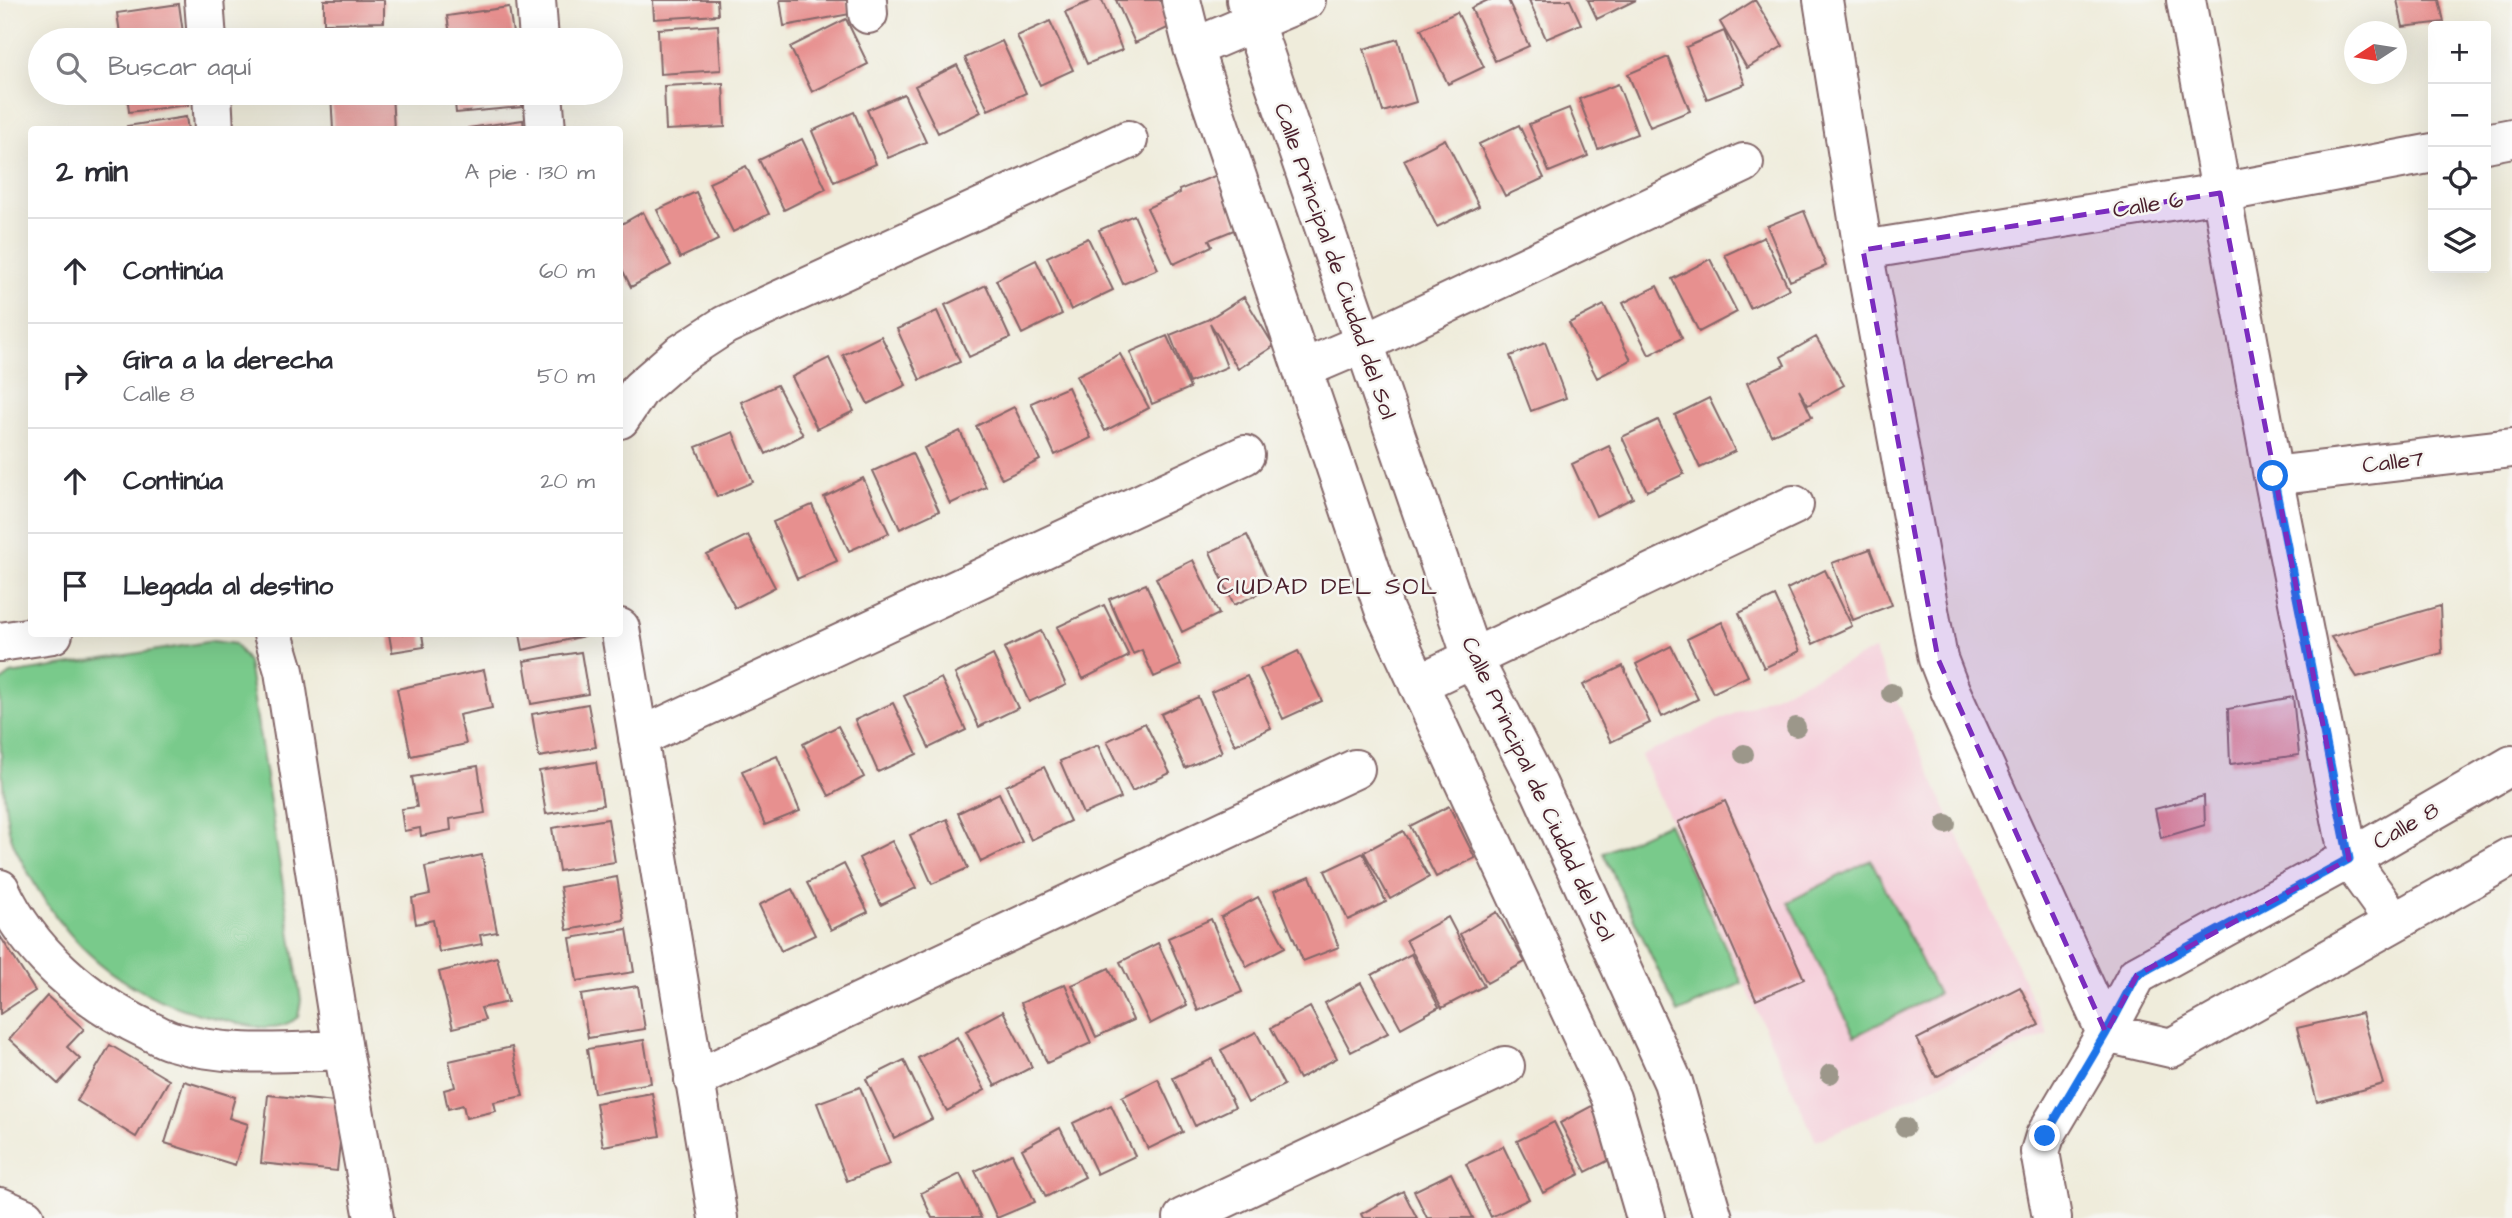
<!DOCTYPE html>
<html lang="es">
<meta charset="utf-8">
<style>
:root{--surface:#fff;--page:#f7f7f7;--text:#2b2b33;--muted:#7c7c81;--line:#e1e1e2}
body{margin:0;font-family:"Architects Daughter",sans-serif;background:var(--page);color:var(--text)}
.controls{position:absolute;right:21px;top:21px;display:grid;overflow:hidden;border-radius:7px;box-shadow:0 7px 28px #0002}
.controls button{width:63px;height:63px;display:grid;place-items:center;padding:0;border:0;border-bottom:2px solid var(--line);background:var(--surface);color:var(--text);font:35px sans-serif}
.compass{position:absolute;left:2344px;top:21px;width:63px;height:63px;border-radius:50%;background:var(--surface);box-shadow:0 7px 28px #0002;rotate:258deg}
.stop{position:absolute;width:21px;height:21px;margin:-16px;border:5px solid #1a73e8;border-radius:50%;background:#fff}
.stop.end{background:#1a73e8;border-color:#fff;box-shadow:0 2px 7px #0008}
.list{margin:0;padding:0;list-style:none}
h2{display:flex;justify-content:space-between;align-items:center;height:91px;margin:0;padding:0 28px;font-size:30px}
h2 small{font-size:23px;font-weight:400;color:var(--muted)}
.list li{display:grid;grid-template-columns:46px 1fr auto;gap:21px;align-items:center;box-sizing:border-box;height:105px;padding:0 28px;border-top:2px solid var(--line)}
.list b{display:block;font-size:26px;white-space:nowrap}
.list p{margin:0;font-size:23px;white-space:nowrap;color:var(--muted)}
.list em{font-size:23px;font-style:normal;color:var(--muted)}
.icon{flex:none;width:38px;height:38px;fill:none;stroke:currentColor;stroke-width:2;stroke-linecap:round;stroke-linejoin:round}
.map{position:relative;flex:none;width:2512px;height:1218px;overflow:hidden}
.search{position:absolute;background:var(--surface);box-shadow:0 7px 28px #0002;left:28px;top:28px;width:595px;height:77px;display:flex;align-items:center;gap:18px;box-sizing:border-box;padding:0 24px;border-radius:38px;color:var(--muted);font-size:26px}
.panel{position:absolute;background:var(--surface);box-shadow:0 7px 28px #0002;left:28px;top:126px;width:595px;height:511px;border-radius:7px}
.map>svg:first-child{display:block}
</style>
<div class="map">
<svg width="2512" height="1218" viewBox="0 0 2512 1218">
<rect width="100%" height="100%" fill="#f6f6f2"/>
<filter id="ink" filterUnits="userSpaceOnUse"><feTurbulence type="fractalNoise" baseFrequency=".0143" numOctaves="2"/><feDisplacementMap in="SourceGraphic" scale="14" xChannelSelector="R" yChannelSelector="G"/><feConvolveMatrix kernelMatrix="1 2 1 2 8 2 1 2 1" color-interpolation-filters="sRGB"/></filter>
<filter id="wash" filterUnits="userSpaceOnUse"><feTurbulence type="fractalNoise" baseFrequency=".00686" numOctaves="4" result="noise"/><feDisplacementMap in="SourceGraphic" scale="28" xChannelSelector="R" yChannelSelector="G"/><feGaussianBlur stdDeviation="1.57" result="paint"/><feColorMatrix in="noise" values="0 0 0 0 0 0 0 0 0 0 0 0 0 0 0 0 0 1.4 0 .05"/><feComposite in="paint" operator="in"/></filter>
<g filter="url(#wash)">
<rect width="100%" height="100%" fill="#efecdb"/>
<path fill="#f5cfda" d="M1874,650l174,384 -232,107 -175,-385z"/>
<path fill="#79ca8b" stroke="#62745b" stroke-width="2" d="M213,641l22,3 13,18 53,338 -3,17c-23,20 -60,6 -87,0 -78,-19 -133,-60 -174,-129 -10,-18 -23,-38 -28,-58 -9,-49 -9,-99 -9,-148l11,-8z
M1668,823l74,160 -64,30 -75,-160z
M1871,860l67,134 -83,42 -67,-134z"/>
<g id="blocks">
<path fill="#e7908f" d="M324,0h60v22l-60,1z
M653,0h64l1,15 -64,4z
M780,0h67l3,14 -66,12z
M1093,0h9l20,50 -35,14 -22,-52z
M1116,0h44l12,26 -37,17z
M1488,0h20l21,46 -34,15 -24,-53z
M1529,0h41l11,24 -35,15z
M1588,0h48l-39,19z
M1755,0l28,46 -36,22 -27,-46z
M2397,0h42l5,22 -41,5z
M179,4l5,36h-63l-4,-27z
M509,7l5,33h-63l-4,-24z
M1457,12l27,55 -36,17 -27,-55z
M846,19l22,45 -56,28 -22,-45z
M1050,21l23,49 -33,15 -23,-49z
M718,25l3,45 -61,4 -2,-45z
M1724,31l21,53 -38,15 -21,-52z
M388,33l1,7h-60v-4z
M1398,39l18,63 -33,10 -19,-63z
M1002,41l24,52 -38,17 -23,-52z
M1668,57l22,54 -40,16 -22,-53z
M957,65l24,47 -43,21 -23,-47z
M723,83l2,44 -59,3 -2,-44z
M1618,84l19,50 -39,15 -19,-50z
M127,93h60l2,12 -60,7z
M331,93h61l2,37h-61z
M454,93h67l1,14 -66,6z
M904,94l22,48 -38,16 -21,-48z
M1569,108l19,48 -39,16 -20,-48z
M854,112l22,52 -42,18 -22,-51z
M186,117l2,13h-60l-1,-4z
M523,120l1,10h-56v-2z
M1519,125l25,53 -39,18 -26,-52z
M802,139l24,50 -42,21 -25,-50z
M1445,139l34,67 -42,21 -33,-67z
M746,166l23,48 -36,18 -24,-49z
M1217,175l22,53 -30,12 3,6 -38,18 -27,-56 33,-15 -1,-3z
M696,192l22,48 -38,18 -23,-48z
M1804,211l22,55 -36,15 -23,-55z
M643,212l28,53 -40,22 -11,-22v-40z
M1134,215l24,54 -35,15 -24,-54z
M1764,237l25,52 -39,19 -25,-53z
M1088,238l25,52 -42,20 -24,-53z
M1710,259l27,53 -38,20 -27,-53z
M1036,260l26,54 -40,20 -26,-54z
M986,285l24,53 -41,19 -24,-52z
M1657,286l25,52 -33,17 -26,-52z
M1244,297l30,49 -36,23 -28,-46 17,44 -38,16 -19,-48 37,-15z
M1604,305l27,55 -34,18 -28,-55z
M937,311l23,51 -40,18 -23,-51z
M881,336l25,49 -38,19 -25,-49z
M1167,336l23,52 -38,16 -22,-52z
M1816,337l28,48 -36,20 -9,-15 13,27 -41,18 -24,-52 38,-18 -4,-8z
M1545,342l21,56 -35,13 -21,-55z
M1120,354l29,54 -44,23 -29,-55z
M829,358l25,53 -37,18 -25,-52z
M777,385l26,50 -37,19 -25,-52z
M1068,387l23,51 -36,17 -24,-52z
M1709,398l26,53 -35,17 -25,-53z
M1014,407l26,53 -38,19 -26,-53z
M1658,420l26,54 -37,17 -25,-54z
M960,431l26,56 -36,17 -26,-56z
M733,432l20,50 -36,15 -21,-50z
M1609,446l24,52 -37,18 -24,-52z
M912,453l27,58 -39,18 -27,-58z
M863,478l26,55 -40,18 -25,-54z
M812,505l25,56 -40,18 -24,-57z
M748,535l27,52 -40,21 -28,-53z
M1247,535l25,53 -38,17 -24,-53z
M1870,549l22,56 -39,15 -21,-57z
M1193,560l26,54 -37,18 -26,-54z
M1825,570l27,56 -39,18 -26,-55z
M1146,584l35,81 -27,12 -12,-27 -9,4 -24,-55z
M1775,596l25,55 -36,17 -25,-55z
M1104,605l25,51 -46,23 -26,-52z
M2440,606l2,47 -85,24 -26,-40z
M1722,622l26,54 -35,17 -26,-54z
M1041,631l25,54 -37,17 -25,-54z
M389,634h33l2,13 -32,5z
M520,634h63l1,2 -61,14z
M1671,646l27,53 -36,18 -26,-53z
M1298,651l24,50 -39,18 -23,-50z
M581,652l7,42 -57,10 -7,-43z
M993,655l25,53 -39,19 -24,-53z
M1623,666l27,57 -39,19 -28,-57z
M484,670l8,38 -33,7 7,29 -55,12 -14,-67z
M1247,676l24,52 -36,17 -24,-53z
M941,678l25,52 -37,18 -25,-52z
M1198,697l24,55 -37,16 -24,-54z
M2293,697l6,58 -69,9 -2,-55z
M893,703l24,51 -39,18 -23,-52z
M588,704l8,43 -57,10 -7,-43z
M1145,723l25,50 -38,18 -25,-50z
M838,726l26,51 -35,19 -26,-52z
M1098,745l23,53 -38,16 -23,-53z
M777,756l23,55 -35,14 -23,-54z
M596,762l7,43 -57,9 -7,-43z
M478,766l7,47 -35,6 1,11 -30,6 -1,-8 -16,3 -3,-22 16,-2 -5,-30z
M1044,767l26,54 -39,19 -25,-54z
M999,793l23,49 -41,20 -23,-49z
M2204,796l1,29 -44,13 -6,-29z
M1725,801l79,178 -48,21 -78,-178z
M1449,806l26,52 -39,19 -26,-51z
M608,819l7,43 -56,9 -7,-43z
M947,819l21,49 -36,16 -22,-49z
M1403,831l26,46 -39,22 -26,-47z
M892,841l24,47 -35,17 -22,-47z
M1363,853l23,49 -38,18 -23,-49z
M482,855l15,77 -17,3 2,9 -43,8 -6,-32 -17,4 -4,-26 18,-4 -5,-27z
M844,864l24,48 -37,18 -24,-47z
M1310,876l29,71 -36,14 -29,-70z
M617,877l7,43 -57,10 -7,-43z
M792,889l23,46 -34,16 -22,-46z
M1258,897l27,50 -38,20 -26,-50z
M1497,912l28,50 -38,21 -27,-49z
M1448,917l36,69 -42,22 -36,-68z
M1211,919l31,73 -44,19 -30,-73z
M627,929l7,43 -57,9 -7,-43z
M0,936l35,55 -35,23z
M1158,943l29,62 -37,19 -30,-62z
M1411,954l28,53 -38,21 -29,-53z
M497,957l11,45 -27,6 4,12 -32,8 -14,-56z
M1109,968l24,52 -37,17 -24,-52z
M1361,983l27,50 -37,19 -26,-49z
M1065,984l26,59 -44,20 -26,-60z
M638,986l7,43 -57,9 -7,-43z
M2020,987l19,38 -103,52 -19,-38z
M47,996l37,33 -17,18 13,12 -22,25 -49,-45z
M1310,1007l27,51 -38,21 -28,-51z
M1003,1011l29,56 -37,19 -29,-55z
M2362,1013l21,71 -66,18 -20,-74z
M1256,1032l28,53 -36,18 -27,-53z
M957,1037l28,53 -38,21 -29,-53z
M644,1040l7,43 -57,10 -7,-44z
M110,1045l59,35 -33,57 -59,-36z
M512,1047l11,49 -29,6 2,9 -30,7 -3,-13 -15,4 -4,-19 11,-3 -6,-26z
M1212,1059l23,48 -40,19 -22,-48z
M904,1060l28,59 -38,19 -28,-59z
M1158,1079l25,53 -35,17 -26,-52z
M184,1081l51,16 -6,21 19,6 -13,41 -70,-22z
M860,1087l30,77 -43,17 -30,-78z
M652,1093l8,43 -57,10 -7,-43z
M268,1095l76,8 -7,68 -76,-8z
M1601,1101l26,50 -41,21 -26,-49z
M1111,1105l24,51 -38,18 -24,-51z
M1554,1122l26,52 -37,19 -26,-52z
M1060,1128l25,49 -39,20 -24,-48z
M1503,1146l26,53 -38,18 -25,-53z
M1012,1154l23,48 -38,16 -22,-47z
M1451,1173l22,45h-46l-13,-27z
M960,1174l21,44h-49l-11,-25z
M1403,1191l14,27h-54l-2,-4z"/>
</g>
</g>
<g filter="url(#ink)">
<use href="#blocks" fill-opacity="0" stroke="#846769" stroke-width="2"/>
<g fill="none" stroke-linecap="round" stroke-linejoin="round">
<defs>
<path id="minor" d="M204,0l3,40
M536,0l3,40
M867,0l1,14
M1181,0l12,48 192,564 226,486 35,120
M1246,0l226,657 66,128 135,297 40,136
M1823,0l40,250 75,409 12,31 156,343 -61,103 -5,16 12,66
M2186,0l87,476 76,383 45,62
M1193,48l113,-48
M212,93l2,37
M543,93l3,37
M2486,143l26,-5
M1863,250l357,-57 213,-40
M1303,369l61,-26 380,-180
M620,419l20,-30 39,-34 46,-30 403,-185
M2273,476l239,-28
M620,628l98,590
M273,634l11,37 59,379 31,168
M0,642l53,-8
M1418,684l376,-179
M638,738l607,-283
M2512,765l-163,94 -212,116 -31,58 65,15 341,-192
M0,889c29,63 86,112 148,141 8,4 16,9 24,11 55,17 114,11 171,9
M694,1080l661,-311
M0,1207l25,11
M1183,1218l322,-152"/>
</defs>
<use href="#minor" stroke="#846769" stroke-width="42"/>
<use href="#minor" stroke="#fff" stroke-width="38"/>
</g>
<g fill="#9c978a">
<circle cx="1891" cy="693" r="10"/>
<circle cx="1796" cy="727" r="10"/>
<circle cx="1744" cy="754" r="10"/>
<circle cx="1946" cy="824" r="10"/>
<circle cx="1830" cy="1074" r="10"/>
<circle cx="1905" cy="1127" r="10"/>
</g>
</g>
<g fill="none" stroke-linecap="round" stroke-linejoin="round" filter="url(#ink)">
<path stroke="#1a73e8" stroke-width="9" d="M2045,1136l61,-103 31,-58 212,-116 -76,-383"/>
</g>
<path fill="#7b2cbf" fill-opacity="0.2" stroke="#7b2cbf" stroke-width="5" stroke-dasharray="14 9" stroke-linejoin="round" d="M2220,193l129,666 -212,116 -31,58 -168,-374 -75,-409z"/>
<g text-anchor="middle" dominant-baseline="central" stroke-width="5" stroke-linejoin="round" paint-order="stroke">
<g font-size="23" fill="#4a1f2b" stroke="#f6f6f2">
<text transform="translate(2148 205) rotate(-9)">Calle 6</text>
<text transform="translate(1335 261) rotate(71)">Calle Principal de Ciudad del Sol</text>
<text transform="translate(2393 462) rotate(-7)">Calle7</text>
<text transform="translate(1538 789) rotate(65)">Calle Principal de Ciudad del Sol</text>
<text transform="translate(2406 826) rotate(-30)">Calle 8</text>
</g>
<g font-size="24" letter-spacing="2" fill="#4a1f2b" stroke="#f6f6f2">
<text x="1328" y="587">CIUDAD DEL SOL</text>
</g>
</g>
</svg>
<div class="controls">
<button>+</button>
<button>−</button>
<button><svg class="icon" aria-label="locate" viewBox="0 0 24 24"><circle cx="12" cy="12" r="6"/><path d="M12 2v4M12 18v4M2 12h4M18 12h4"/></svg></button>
<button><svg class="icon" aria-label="layers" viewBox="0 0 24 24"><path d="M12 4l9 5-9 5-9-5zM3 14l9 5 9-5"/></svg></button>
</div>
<svg class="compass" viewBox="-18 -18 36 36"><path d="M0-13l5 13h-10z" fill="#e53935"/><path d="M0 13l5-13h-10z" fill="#7c7c81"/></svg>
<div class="stop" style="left:2273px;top:476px"></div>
<div class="stop end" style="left:2045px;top:1136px"></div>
<div class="search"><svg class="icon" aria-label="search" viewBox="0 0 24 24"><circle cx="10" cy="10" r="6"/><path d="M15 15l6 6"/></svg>Buscar aquí</div>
<section class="panel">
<h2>2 min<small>A pie · 130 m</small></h2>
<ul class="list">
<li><svg class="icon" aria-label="ahead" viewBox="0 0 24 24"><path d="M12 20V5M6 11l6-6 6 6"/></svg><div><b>Continúa</b></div><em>60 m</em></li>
<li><svg class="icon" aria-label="right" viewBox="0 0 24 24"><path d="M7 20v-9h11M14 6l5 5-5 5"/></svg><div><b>Gira a la derecha</b><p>Calle 8</p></div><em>50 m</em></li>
<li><svg class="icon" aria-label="ahead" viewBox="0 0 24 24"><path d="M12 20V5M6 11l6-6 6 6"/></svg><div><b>Continúa</b></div><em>20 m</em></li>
<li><svg class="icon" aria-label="arrive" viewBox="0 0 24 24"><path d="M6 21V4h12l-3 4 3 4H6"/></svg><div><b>Llegada al destino</b></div></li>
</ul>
</section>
</div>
